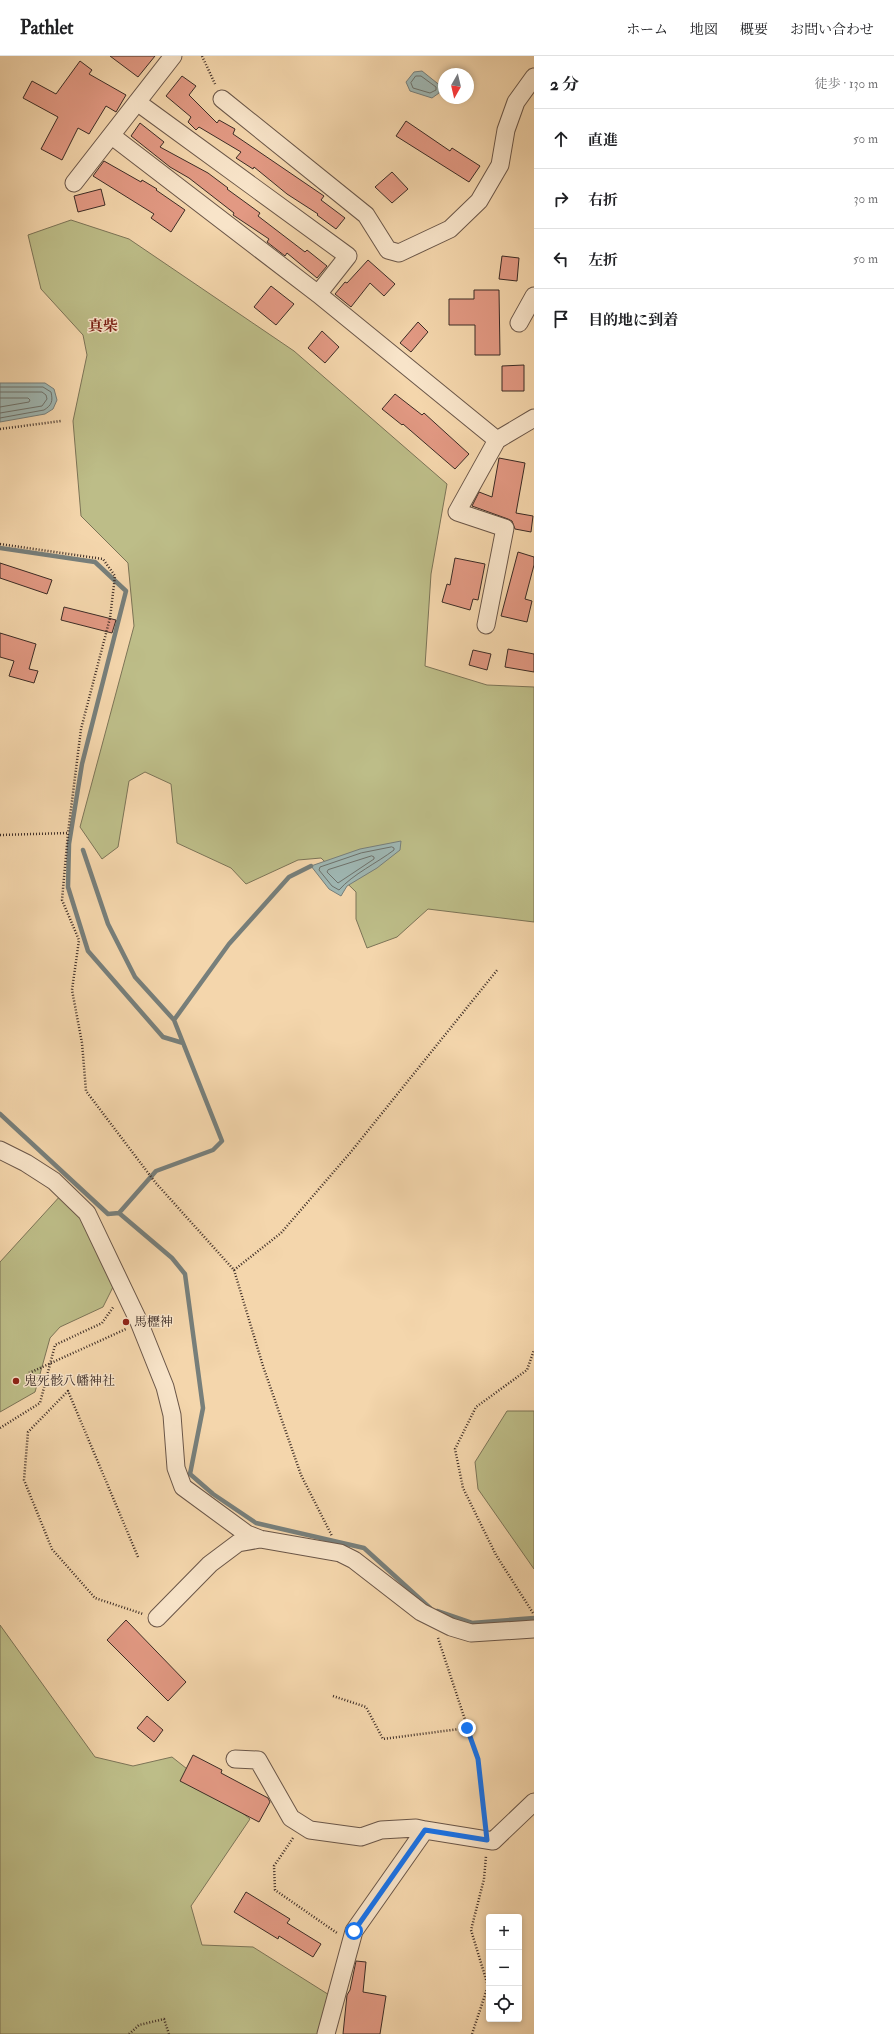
<!DOCTYPE html>
<html lang="ja">
<meta charset="utf-8">
<style>
:root{--surface:#fff;--page:#f2f2f2;--text:#202124;--muted:#757577;--line:#e0e0e0}
body{margin:0;font-family:"IM FELL Double Pica","Noto Serif JP",serif;background:var(--page);color:var(--text)}
.controls{position:absolute;right:12px;bottom:12px;display:grid;overflow:hidden;border-radius:4px;box-shadow:0 2px 6px #0003}
.controls button{width:36px;height:36px;display:grid;place-items:center;padding:0;border:0;border-bottom:1px solid var(--line);background:var(--surface);color:var(--text);font:20px sans-serif}
.compass{position:absolute;left:438px;top:12px;width:36px;height:36px;border-radius:50%;background:var(--surface);box-shadow:0 2px 6px #0003;rotate:188deg}
.stop{position:absolute;width:12px;height:12px;margin:-9px;border:3px solid #1a73e8;border-radius:50%;background:#fff}
.stop.end{background:#1a73e8;border-color:#fff;box-shadow:0 1px 4px #0008}
.list{margin:0;padding:0;list-style:none}
h2{display:flex;justify-content:space-between;align-items:center;height:52px;margin:0;padding:0 16px;font-size:17px}
h2 small{font-size:13px;font-weight:400;color:var(--muted)}
.list li{display:grid;grid-template-columns:26px 1fr auto;gap:12px;align-items:center;box-sizing:border-box;height:60px;padding:0 16px;border-top:1px solid var(--line)}
.list b{display:block;font-size:15px;white-space:nowrap}
.list em{font-size:13px;font-style:normal;color:var(--muted)}
.icon{flex:none;width:22px;height:22px;fill:none;stroke:currentColor;stroke-width:2;stroke-linecap:round;stroke-linejoin:round}
.map{position:relative;flex:none;width:534px;height:1978px;overflow:hidden}
header{display:flex;align-items:center;gap:24px;box-sizing:border-box;height:56px;padding:0 20px;background:var(--surface);border-bottom:1px solid var(--line)}
header strong{font-size:19px}
nav{display:flex;gap:22px;margin-inline-start:auto;font-size:14px}
main{display:flex}
aside{flex:1;background:var(--surface)}
.map>svg:first-child{display:block}
</style>
<header>
<strong>Pathlet</strong>
<nav><a>ホーム</a><a>地図</a><a>概要</a><a>お問い合わせ</a></nav>
</header>
<main>
<div class="map">
<svg width="534" height="1978" viewBox="0 0 534 1978">
<rect width="100%" height="100%" fill="#f4d6ac"/>
<filter id="stains"><feTurbulence type="fractalNoise" baseFrequency=".005" numOctaves="4"/><feColorMatrix values="0 0 0 0 .2 0 0 0 0 .09 0 0 0 0 .02 0 0 0 .5 -.17"/></filter>
<radialGradient id="worn" r=".72"><stop offset=".6" stop-color="#630" stop-opacity="0"/><stop offset="1" stop-color="#630" stop-opacity=".3"/></radialGradient>
<path fill="#bdbd88" stroke="#7c7457" d="M71,164l58,19 165,112 153,133 -16,90 -6,92 62,19 47,2v235l-106,-13 -31,28 -30,11 -11,-29v-27l-35,-34 -23,2 -52,24 -15,-16 -54,-25 -6,-59 -26,-12 -16,9 -11,66 -16,12 -22,-32 54,-201 -6,-63 -47,-47 -8,-95 14,-66 -4,-20 -42,-46 -13,-54z
M62,1138l24,30 31,55 -14,28 -43,20 -10,11 -15,54 -35,20v-150z
M507,1355h27v158l-56,-80 -3,-27z
M0,1569l95,132 38,9 39,-9 78,62 -59,87 11,39 51,2 81,51 -13,36h-321z"/>
<path fill="#9fb7b3" stroke="#777f7b" d="M422,15l20,16 -3,6 -7,5 -22,-7 -4,-9 8,-10z
M0,327h45l9,6 3,11 -4,9 -8,5 -45,8z
M401,785l-1,9 -23,18 -30,18 -6,10 -12,-7 -18,-23 49,-17z"/>
<g fill="none" stroke-linecap="round" stroke-linejoin="round">
<path stroke="#6e726c" stroke-width="1" d="M416,20h5l15,11v3l-6,3 -17,-5 -2,-5z
M0,331h43l8,5c2,9 1,13 -7,18l-44,8
M0,336h42l4,3 1,4 -5,7 -42,7
M0,342h28l2,2 -1,2 -29,5
M392,791l2,1v2c-17,13 -41,24 -55,40l-7,-4 -13,-16 1,-3 41,-14z
M372,800l2,1v2l-36,24 -11,-11 1,-2z"/>
<path stroke="#777f7b" stroke-width="4.5" d="M0,492l95,14 31,29 -44,173 -13,80 -1,43 20,64 75,86 20,6
M83,794l25,74 27,53 39,43 48,121 -9,9 -57,21 -37,42
M174,964l55,-76 60,-67 22,-11
M0,1058l108,100 11,-1 53,45 13,16 18,134 -13,66 23,20 43,29 108,25 66,60
M437,1555l35,12 62,-5"/>
</g>
<path fill="#e29983" stroke="#3c2c26" d="M110,0h45l-17,21z
M80,5l12,9 -3,4 37,21 -10,17 -10,-6 -17,28 -11,-6 -16,32 -21,-11 17,-32 -35,-19 9,-17 24,13z
M182,20l14,10 -7,9 28,28 2,-3 16,9 -2,5 91,62 -3,4 24,18 -9,11 -19,-14 1,-1 -31,-20 -33,-27 -1,2 -17,-11 5,-6 -42,-25 -3,3 -8,-8 3,-5 -25,-21z
M406,65l44,30 2,-3 28,18 -11,16 -73,-46z
M140,67l24,19 -4,5 48,26 20,15 -1,1 33,24 -2,3 47,36 2,-2 20,16 -10,12 -30,-25 -2,3 -18,-14 2,-3 -36,-24 1,-2 -45,-35 -19,-11 -39,-31z
M104,105l37,21 1,-2 15,9 -1,1 29,20 -14,22 -20,-14 3,-4 -61,-38z
M392,116l16,17 -16,14 -17,-16z
M101,133l4,16 -27,7 -4,-16z
M502,200l17,2 -2,23 -18,-2z
M368,204l27,24 -11,12 -14,-13 -19,24 -16,-13 10,-12 2,1z
M271,230l23,18 -18,21 -22,-18z
M474,234h25l1,65h-25v-30h-26v-26h25z
M418,266l10,10 -17,20 -11,-9z
M322,275l17,16 -14,16 -17,-15z
M524,309v26h-22v-25z
M395,338l27,21 2,-2 45,41 -14,15 -52,-45 -1,1 -20,-16z
M499,402l26,5 -9,50 17,3 -2,16 -16,-3 -3,-8 -4,-2 -36,-13 7,-14 13,5z
M518,496l16,5v8l-9,34 7,2 -5,21 -26,-6z
M455,502l30,6 -7,36 -5,-1 -3,11 -28,-8 5,-18 3,1z
M0,507l52,17 -5,14 -47,-16z
M64,551l52,13 -4,13 -51,-13z
M0,577l36,11 -7,25 9,2 -4,12 -25,-7 5,-15 -14,-4z
M508,593l26,5v18l-29,-5z
M473,594l18,4 -4,16 -18,-5z
M126,1564l60,62 -18,19 -61,-61z
M147,1660l16,14 -9,12 -17,-14z
M193,1699l29,15 -1,3 47,25 2,4 -11,20 -79,-41z
M246,1836l44,27 -3,4 34,21 -8,13 -34,-21 -1,3 -44,-27z
M356,1905l10,1 -3,30 23,4 -6,38h-37l4,-39 3,-5z"/>
<g fill="none" stroke-linecap="round" stroke-linejoin="round">
<defs>
<path id="minor" d="M222,43l144,116 22,35 11,3 51,-24 29,-28 21,-36 6,-35 10,-28 18,-25
M137,46l211,154 -30,38
M112,80l206,158 179,146 37,-22
M74,127l99,-127
M519,267l15,-27
M486,569l19,-97 -48,-16 40,-72
M0,1094l26,13 28,18 33,32 52,109 26,65 7,28 4,53 7,19 64,47 13,5 80,14 14,7 67,52 30,15 20,6 63,-4
M157,1562l53,-54 28,-21 22,-4
M235,1703l23,1 33,58 19,12 51,7 20,-7 35,-2 9,2
M326,1978l28,-103 71,-101 68,11 41,-39"/>
</defs>
<use href="#minor" stroke="#6a5648" stroke-width="19"/>
<path stroke="#3c2c26" stroke-width="2.5" stroke-dasharray="1 2" stroke-linecap="butt" d="M202,0l14,30
M0,373l61,-8
M0,488l103,15 12,17 -5,42 -29,111 -13,104
M0,779l68,-2 -6,67 17,40 -7,50 10,53 4,48 69,91 79,88 29,96 38,109 31,61
M234,1214l47,-37 69,-80 148,-184
M29,1317l97,-44
M0,1372l40,-25 15,-58 47,-22 12,-17
M138,1501l-70,-166 -40,41 -4,48 28,69 43,49 48,16
M533,1557l-37,-58 -33,-67 -8,-39 21,-42 51,-37 7,-20
M438,1582l40,121 7,66
M333,1640l33,11 17,32 84,-11
M293,1782l-19,28 1,24 62,43
M129,1978l10,-9 25,-6 5,15
M472,1978l16,-48 -17,-56 13,-51 2,-23"/>
<use href="#minor" stroke="#f8e4c9" stroke-width="17"/>
</g>
<g fill="none" stroke-linecap="round" stroke-linejoin="round">
<path stroke="#1a73e8" stroke-width="5" d="M354,1875l71,-101 62,10 -9,-81 -11,-31"/>
</g>
<g fill="#8f2418" stroke="#f8e4c9" stroke-width="1.5">
<circle cx="126" cy="1266" r="4"/>
<circle cx="16" cy="1325" r="4"/>
</g>
<g text-anchor="middle" dominant-baseline="central" stroke-width="3" stroke-linejoin="round" paint-order="stroke">
<g font-size="13" fill="#3c2c26" stroke="#f8e4c9" text-anchor="start">
<text x="134" y="1266">馬櫪神</text>
<text x="24" y="1325">鬼死骸八幡神社</text>
</g>
<g font-size="15" font-weight="bold" fill="#7a1f14" stroke="#f8e4c9">
<text x="103" y="270">真柴</text>
</g>
</g>
<rect width="100%" height="100%" filter="url(#stains)"/>
<rect width="100%" height="100%" fill="url(#worn)"/>
</svg>
<div class="controls">
<button>+</button>
<button>−</button>
<button><svg class="icon" aria-label="locate" viewBox="0 0 24 24"><circle cx="12" cy="12" r="6"/><path d="M12 2v4M12 18v4M2 12h4M18 12h4"/></svg></button>
</div>
<svg class="compass" viewBox="-18 -18 36 36"><path d="M0-13l5 13h-10z" fill="#e53935"/><path d="M0 13l5-13h-10z" fill="#757577"/></svg>
<div class="stop" style="left:354px;top:1875px"></div>
<div class="stop end" style="left:467px;top:1672px"></div>
</div>
<aside>
<h2>2 分<small>徒歩 · 130 m</small></h2>
<ul class="list">
<li><svg class="icon" aria-label="ahead" viewBox="0 0 24 24"><path d="M12 20V5M6 11l6-6 6 6"/></svg><div><b>直進</b></div><em>50 m</em></li>
<li><svg class="icon" aria-label="right" viewBox="0 0 24 24"><path d="M7 20v-9h11M14 6l5 5-5 5"/></svg><div><b>右折</b></div><em>30 m</em></li>
<li><svg class="icon" aria-label="left" viewBox="0 0 24 24"><path d="M17 20v-9H6M10 6l-5 5 5 5"/></svg><div><b>左折</b></div><em>50 m</em></li>
<li><svg class="icon" aria-label="arrive" viewBox="0 0 24 24"><path d="M6 21V4h12l-3 4 3 4H6"/></svg><div><b>目的地に到着</b></div></li>
</ul>
</aside>
</main>
